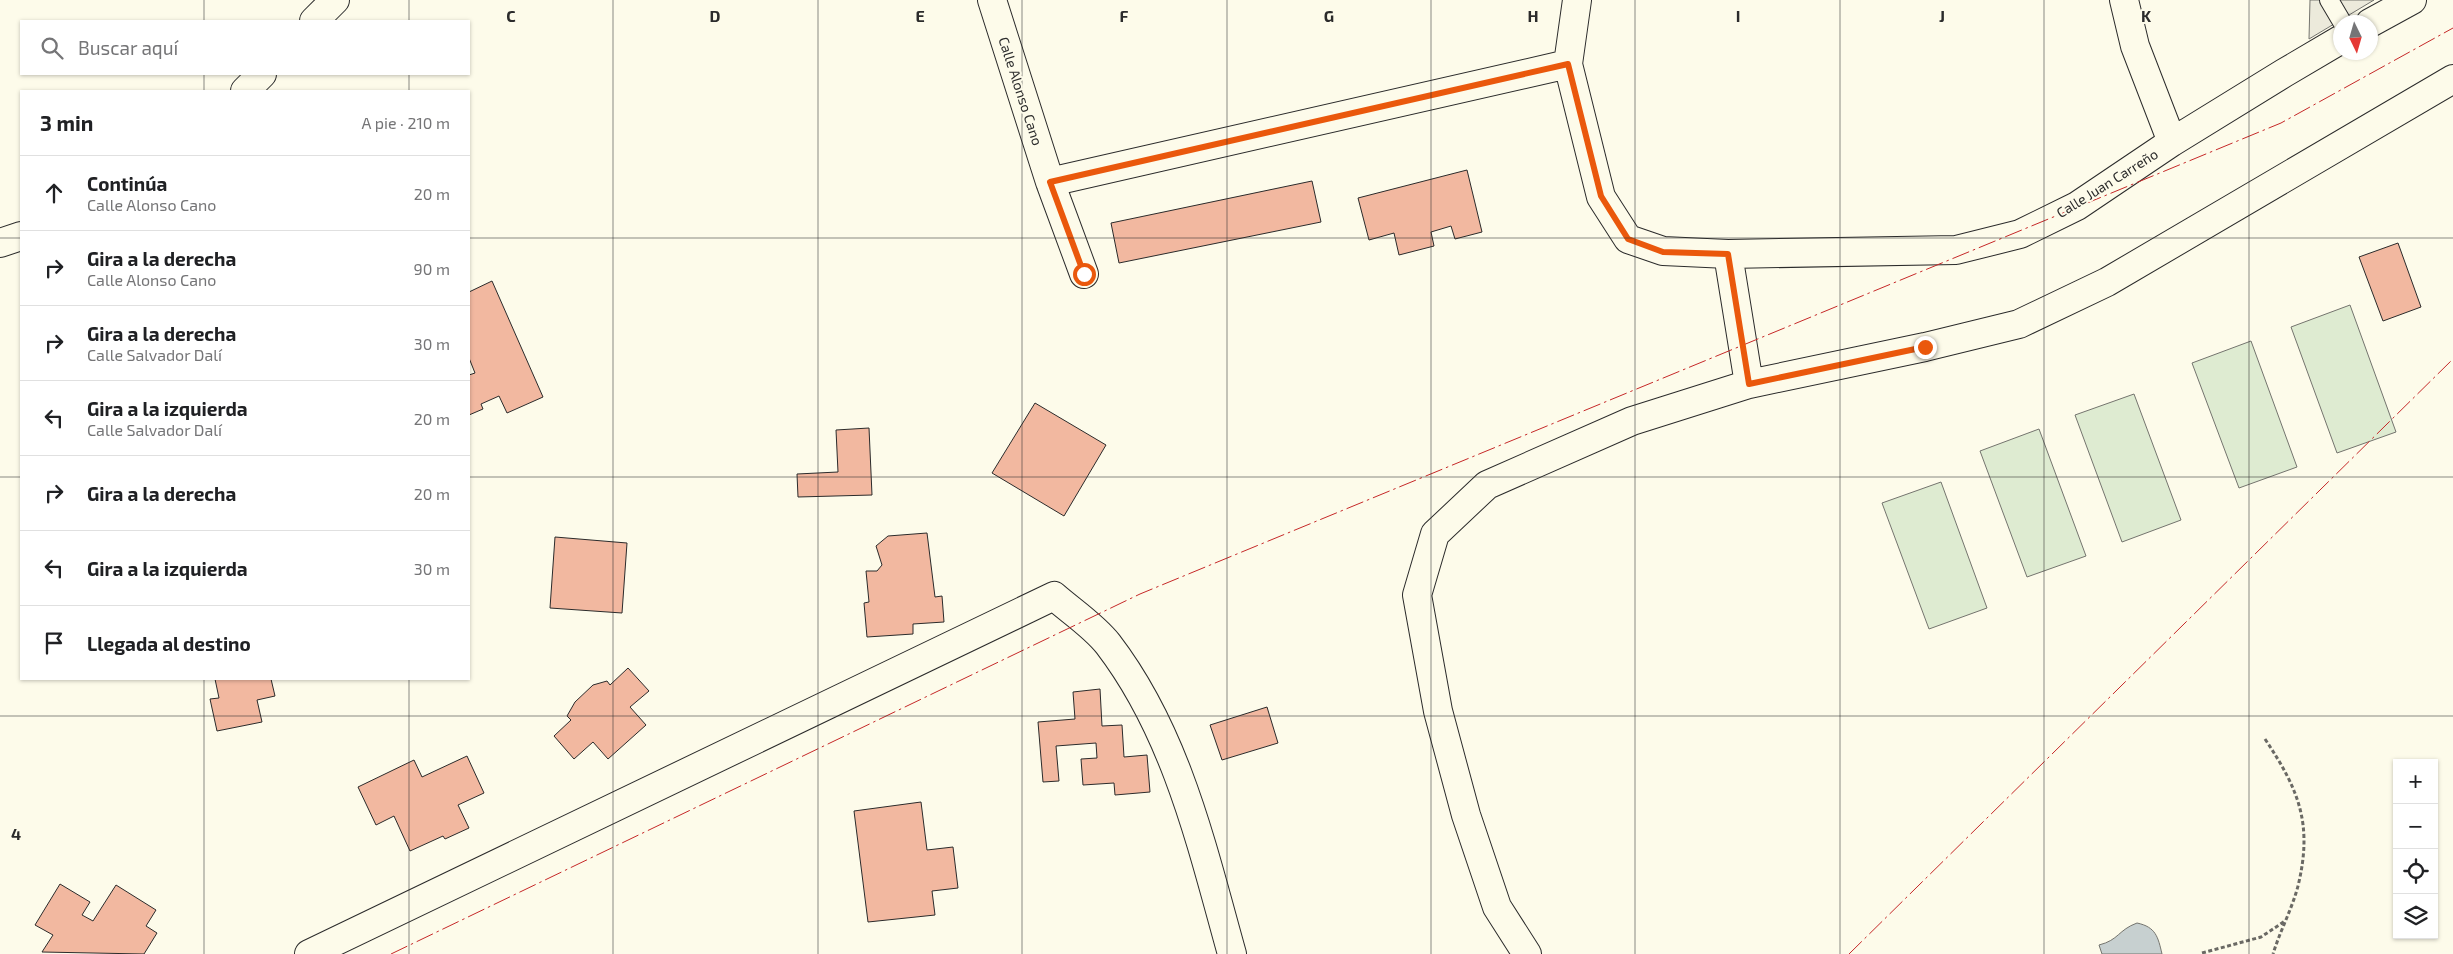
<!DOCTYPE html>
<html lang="es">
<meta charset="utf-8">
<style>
:root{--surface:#fff;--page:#f2f2f2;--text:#202124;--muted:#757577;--line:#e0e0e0}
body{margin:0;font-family:"Exo 2",sans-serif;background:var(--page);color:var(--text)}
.controls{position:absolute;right:15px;bottom:15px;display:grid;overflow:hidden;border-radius:0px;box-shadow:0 1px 4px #0004}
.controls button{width:45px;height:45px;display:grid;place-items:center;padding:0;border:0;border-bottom:1px solid var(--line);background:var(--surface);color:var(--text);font:25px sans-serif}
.compass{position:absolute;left:2333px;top:15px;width:45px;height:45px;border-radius:50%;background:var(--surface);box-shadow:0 1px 4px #0004;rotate:175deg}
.stop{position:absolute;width:15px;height:15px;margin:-11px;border:4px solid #ea580c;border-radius:50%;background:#fff}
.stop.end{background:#ea580c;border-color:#fff;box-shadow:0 1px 5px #0008}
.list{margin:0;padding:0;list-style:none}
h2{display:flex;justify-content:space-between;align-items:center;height:65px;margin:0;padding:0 20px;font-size:21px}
h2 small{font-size:16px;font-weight:400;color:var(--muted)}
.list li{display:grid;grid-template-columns:32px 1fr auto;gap:15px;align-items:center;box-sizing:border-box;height:75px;padding:0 20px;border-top:1px solid var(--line)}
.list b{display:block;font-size:19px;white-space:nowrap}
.list p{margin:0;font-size:16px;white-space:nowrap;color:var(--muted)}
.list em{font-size:16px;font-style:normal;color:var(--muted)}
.icon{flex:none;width:28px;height:28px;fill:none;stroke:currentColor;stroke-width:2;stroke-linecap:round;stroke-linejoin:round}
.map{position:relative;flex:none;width:2453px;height:954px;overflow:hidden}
.search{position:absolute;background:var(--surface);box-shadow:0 1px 4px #0004;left:20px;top:20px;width:450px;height:55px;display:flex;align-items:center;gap:12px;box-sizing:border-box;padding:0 18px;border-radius:0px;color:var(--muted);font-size:19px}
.panel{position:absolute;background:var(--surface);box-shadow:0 1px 4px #0004;left:20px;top:90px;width:450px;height:590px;border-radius:0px}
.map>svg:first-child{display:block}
</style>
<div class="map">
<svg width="2453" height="954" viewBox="0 0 2453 954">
<rect width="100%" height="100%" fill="#fdfbea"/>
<path fill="#deebd1" stroke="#74746e" d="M2350,305l46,127 -59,21 -46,-126z
M2251,341l46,126 -58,21 -47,-125z
M2134,394l47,126 -59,22 -47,-127z
M2039,429l47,127 -59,21 -47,-126z
M1941,482l46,126 -58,21 -47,-126z"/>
<path fill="#eceadb" stroke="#74746e" d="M2310,0h64l-65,39z"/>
<path fill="#c7d0d0" stroke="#74746e" d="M2137,923c19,4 21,14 25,31h-60l-3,-9c20,-5 19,-15 38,-22z"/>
<path fill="#f2b8a0" stroke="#2b2b2b" d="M1467,170l15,62 -27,7 -4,-13 -20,6 3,14 -35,9 -5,-22 -25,7 -11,-42z
M1312,181l9,41 -202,41 -8,-40z
M2398,243l23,64 -38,14 -24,-64z
M492,281l51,116 -36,16 -8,-17 -18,8 2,5 -14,6v-40l6,-2 -6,-15v-66z
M1035,403l71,42 -42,71 -72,-43z
M869,428l3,67 -74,2 -1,-23 41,-2 -2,-42z
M927,533l8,64 7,-1 2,26 -31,2v10l-46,3 -3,-34 5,-1 -3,-31h11l5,-6 -6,-19 12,-10z
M555,537l72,6 -5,70 -72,-5z
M628,668l21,23 -19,16 16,18 -38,34 -15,-17 -19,17 -20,-23 17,-16 -4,-4 8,-14 18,-17 14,-4 3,4z
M215,679h56l4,17 -18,4 5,22 -45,9 -7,-32 9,-1z
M1100,689l2,37 20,-1 2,32 23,-2 3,37 -35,3 -1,-12 -31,2 -2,-26 16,-1 -1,-15 -40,3 3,35 -16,1 -5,-60 37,-3 -2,-27z
M1267,707l11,36 -56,17 -12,-35z
M467,756l17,37 -26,12 11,23 -24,11 -2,-3 -33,15 -16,-35 -18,9 -18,-38 56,-27 8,17z
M921,802l6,48 26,-3 5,41 -26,3 3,24 -67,7 -14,-111z
M60,884l30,18 -8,13 11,6 23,-36 40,25 -10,16 11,7 -13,21 -102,-2 11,-17 -18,-10z"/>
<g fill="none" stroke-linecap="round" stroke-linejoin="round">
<defs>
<path id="lane" d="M2329,0l13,22"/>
<path id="street" d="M992,0l58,182 34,92
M1577,0l-9,64 33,133 27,42 35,12 65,3 228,-4 64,-16 57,-28 95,-64 112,-69 56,-33
M2124,0l11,46 37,96
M314,21l21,-21
M2370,23l42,-23
M245,91l17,-17
M1050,182l518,-118
M0,243l21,-7
M1728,254l21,130 176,-37 94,-23 88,-42 346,-203
M309,954l745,-358c17,15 40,30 54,48 69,90 94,203 124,310
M1527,954l-30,-47 -31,-92 -28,-104 -21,-116 18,-61 52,-49 145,-64 117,-37"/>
</defs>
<use href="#lane" stroke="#2b2b2b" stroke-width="20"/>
<use href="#street" stroke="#2b2b2b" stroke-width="30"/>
<path stroke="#6a6964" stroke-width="3" stroke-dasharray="4 2.5" stroke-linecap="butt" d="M2265,739c34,51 48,85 33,147 -6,23 -18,45 -25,68
M2202,953l59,-16 24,-16"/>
<use href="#lane" stroke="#fdfbea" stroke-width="18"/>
<use href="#street" stroke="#fdfbea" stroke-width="28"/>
<path stroke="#c62828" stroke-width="1" stroke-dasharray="18 4 2.5 4" stroke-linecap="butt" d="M391,954l749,-360 1141,-471 172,-95
M1849,954l604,-595"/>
</g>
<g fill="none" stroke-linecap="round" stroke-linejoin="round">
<path stroke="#ea580c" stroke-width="6" d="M1084,274l-34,-92 518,-118 33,132 27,43 35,13 65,2 21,130 176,-37"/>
</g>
<path fill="none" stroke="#2b2b2b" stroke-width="1" stroke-opacity="0.55" d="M204,0v21M409,0v21M613,0v954M818,0v954M1022,0v954M1227,0v954M1431,0v954M1635,0v954M1840,0v954M2044,0v954M2249,0v954M204,74v17M409,74v17M0,238h21M469,238h1984M0,477h21M469,477h1984M204,679v275M409,679v275M0,716h2453"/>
<g text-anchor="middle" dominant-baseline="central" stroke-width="4" stroke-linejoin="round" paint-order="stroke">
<g font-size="14" fill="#2b2b2b" stroke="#fdfbea">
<text transform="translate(1021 91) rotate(72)">Calle Alonso Cano</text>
<text transform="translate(2107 183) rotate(-32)">Calle Juan Carreño</text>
</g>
</g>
<g font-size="16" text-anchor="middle" font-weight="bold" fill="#2b2b2b" stroke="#fdfbea" stroke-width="4" stroke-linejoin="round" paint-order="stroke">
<text x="511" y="22">C</text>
<text x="715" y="22">D</text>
<text x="920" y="22">E</text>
<text x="1124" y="22">F</text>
<text x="1329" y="22">G</text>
<text x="1533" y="22">H</text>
<text x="1738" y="22">I</text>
<text x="1942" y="22">J</text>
<text x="2146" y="22">K</text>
<text x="16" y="840">4</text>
</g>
</svg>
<div class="controls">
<button>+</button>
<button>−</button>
<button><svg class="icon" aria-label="locate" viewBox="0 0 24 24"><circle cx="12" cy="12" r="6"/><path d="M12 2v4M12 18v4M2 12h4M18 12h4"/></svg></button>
<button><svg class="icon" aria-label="layers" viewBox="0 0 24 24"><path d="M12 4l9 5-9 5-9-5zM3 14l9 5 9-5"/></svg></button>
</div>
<svg class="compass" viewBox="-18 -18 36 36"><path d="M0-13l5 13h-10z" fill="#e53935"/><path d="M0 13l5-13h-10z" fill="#757577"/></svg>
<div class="stop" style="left:1084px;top:274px"></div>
<div class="stop end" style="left:1925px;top:347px"></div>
<div class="search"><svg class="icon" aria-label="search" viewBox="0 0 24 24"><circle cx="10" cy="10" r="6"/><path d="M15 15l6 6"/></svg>Buscar aquí</div>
<section class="panel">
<h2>3 min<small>A pie · 210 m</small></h2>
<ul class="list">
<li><svg class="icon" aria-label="ahead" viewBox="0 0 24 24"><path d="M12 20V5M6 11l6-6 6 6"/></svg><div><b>Continúa</b><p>Calle Alonso Cano</p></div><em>20 m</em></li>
<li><svg class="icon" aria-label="right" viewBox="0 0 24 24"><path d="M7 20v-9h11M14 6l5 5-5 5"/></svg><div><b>Gira a la derecha</b><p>Calle Alonso Cano</p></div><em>90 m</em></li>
<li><svg class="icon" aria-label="right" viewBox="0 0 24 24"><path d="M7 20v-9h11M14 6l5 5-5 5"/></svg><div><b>Gira a la derecha</b><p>Calle Salvador Dalí</p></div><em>30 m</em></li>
<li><svg class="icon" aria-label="left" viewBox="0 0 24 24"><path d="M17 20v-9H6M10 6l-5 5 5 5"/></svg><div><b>Gira a la izquierda</b><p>Calle Salvador Dalí</p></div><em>20 m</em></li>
<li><svg class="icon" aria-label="right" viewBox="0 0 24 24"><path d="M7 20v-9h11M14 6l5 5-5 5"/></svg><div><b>Gira a la derecha</b></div><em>20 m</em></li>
<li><svg class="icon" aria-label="left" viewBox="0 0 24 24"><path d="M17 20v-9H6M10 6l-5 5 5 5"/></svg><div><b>Gira a la izquierda</b></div><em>30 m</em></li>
<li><svg class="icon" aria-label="arrive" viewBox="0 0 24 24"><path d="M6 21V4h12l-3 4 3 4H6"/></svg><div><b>Llegada al destino</b></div></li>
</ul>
</section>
</div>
